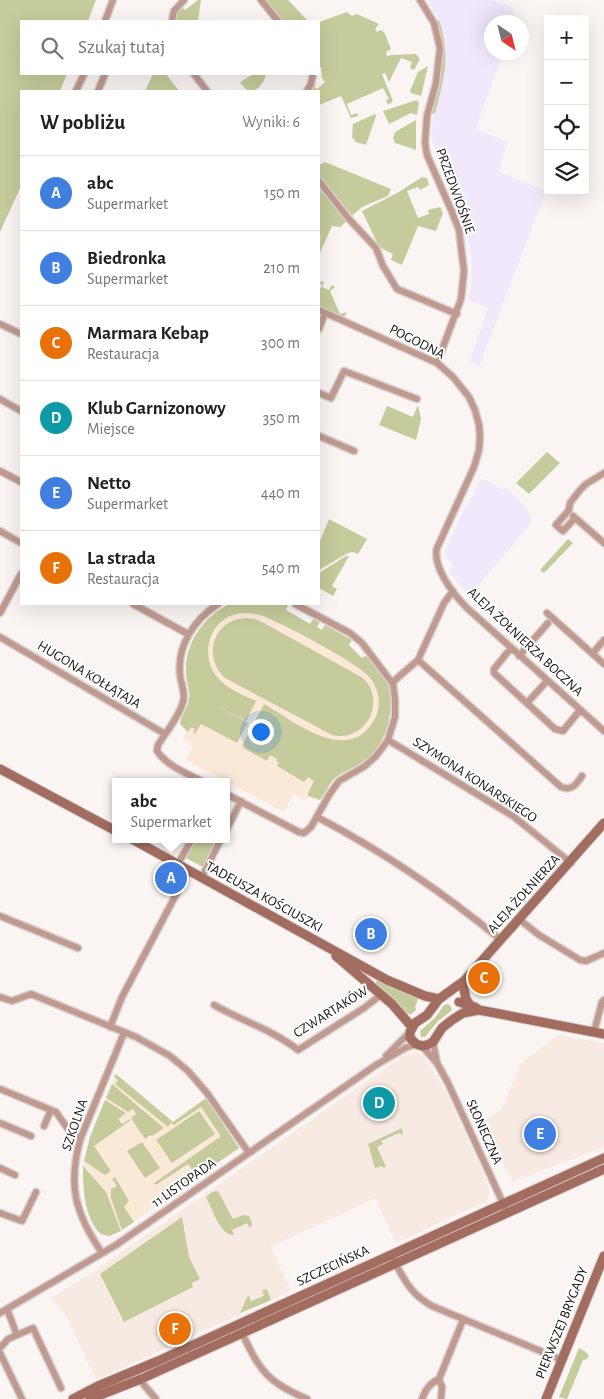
<!DOCTYPE html>
<html lang="pl">
<meta charset="utf-8">
<style>
:root{--surface:#fff;--page:#f2f2f2;--text:#202124;--muted:#757577;--line:#e0e0e0;--accent:#1a73e8}
body{margin:0;font-family:"Alegreya Sans",sans-serif;background:var(--page);color:var(--text)}
.controls{position:absolute;right:15px;top:15px;display:grid;overflow:hidden;border-radius:0px;box-shadow:0 5px 20px #0002}
.controls button{width:45px;height:45px;display:grid;place-items:center;padding:0;border:0;border-bottom:1px solid var(--line);background:var(--surface);color:var(--text);font:25px sans-serif}
.compass{position:absolute;left:484px;top:15px;width:45px;height:45px;border-radius:50%;background:var(--surface);box-shadow:0 5px 20px #0002;rotate:145deg}
.you{position:absolute;left:260px;top:731px;width:18px;height:18px;margin:-12px;border:4px solid #fff;border-radius:50%;background:#1a73e8;box-shadow:0 0 0 8px #1a73e833}
.badge{display:grid;place-items:center;width:32px;height:32px;border-radius:50%;background:var(--accent);color:#fff;font-size:16px;font-weight:700}
.pin{position:absolute;translate:-50% -50%;border:2px solid #fff;box-shadow:0 1px 5px #0006}
.popup{position:absolute;left:112px;top:778px;width:118px;height:65px;box-sizing:border-box;display:grid;place-content:center;border-radius:0px;background:var(--surface);filter:drop-shadow(0 1px 4px #0005);font-size:16px;white-space:nowrap;color:var(--muted)}
.popup b{font-size:19px;color:var(--text)}
.popup::after{content:'';position:absolute;left:50%;top:100%;margin-left:-10px;border:10px solid transparent;border-top-color:var(--surface)}
.list{margin:0;padding:0;list-style:none}
h2{display:flex;justify-content:space-between;align-items:center;height:65px;margin:0;padding:0 20px;font-size:21px}
h2 small{font-size:16px;font-weight:400;color:var(--muted)}
.list li{display:grid;grid-template-columns:32px 1fr auto;gap:15px;align-items:center;box-sizing:border-box;height:75px;padding:0 20px;border-top:1px solid var(--line)}
.list b{display:block;font-size:19px;white-space:nowrap}
.list p{margin:0;font-size:16px;white-space:nowrap;color:var(--muted)}
.list em{font-size:16px;font-style:normal;color:var(--muted)}
.icon{flex:none;width:28px;height:28px;fill:none;stroke:currentColor;stroke-width:2;stroke-linecap:round;stroke-linejoin:round}
.map{position:relative;flex:none;width:604px;height:1399px;overflow:hidden}
.search{position:absolute;background:var(--surface);box-shadow:0 5px 20px #0002;left:20px;top:20px;width:300px;height:55px;display:flex;align-items:center;gap:12px;box-sizing:border-box;padding:0 18px;border-radius:0px;color:var(--muted);font-size:19px}
.panel{position:absolute;background:var(--surface);box-shadow:0 5px 20px #0002;left:20px;top:90px;width:300px;height:515px;border-radius:0px}
.map>svg:first-child{display:block}
</style>
<div class="map">
<svg width="604" height="1399" viewBox="0 0 604 1399">
<rect width="100%" height="100%" fill="#faf5f3"/>
<path fill="#f7eae3" d="M557,1035l47,8v104l-91,35 -31,-60 19,-12 20,-46z
M417,1052l9,7 21,35 37,81 6,15 -3,11 -91,42 -21,-45 -104,49 20,44 -195,89 -30,-65 -15,-17 48,-30 307,-214z"/>
<path fill="#f2e8fc" d="M427,0h66l18,7 3,7v8h-22v30l11,1 -27,76 32,13 -10,29 48,20 -67,176 -10,-4 19,-55 -20,-8 4,-17 -1,-29 -4,-21 -7,-24 -21,-45 -8,-29 2,-21 2,-1 11,-63 -2,-16 -5,-14z
M481,478l10,4 11,8 4,-3 21,21 5,11 -3,7 -60,70 -19,-23 -1,-3 4,-4 -9,-12 17,-39 8,-12z"/>
<path fill="#fbe9d8" d="M252,606l120,62 12,45 -75,81 -3,7 -13,-7 -9,18 -98,-52 8,-15 -11,-7 22,-41 -12,-30 22,-48z
M116,1074l57,48 31,-22 34,49 -121,84 -13,3 -8,-7 -8,-20 -4,-22 -1,-21 7,-29z"/>
<path fill="#c5cb9a" d="M0,0h96l-8,21h-67v53h46l-7,17h-39v95l-21,46z
M198,0h3l-3,21 -22,-1v-5l3,-7h4l2,2z
M266,0h22l20,21h-26z
M347,12l5,4 5,-2 22,10 -4,5 2,3 3,-2 4,2 7,17 -5,3 1,5 3,-2 26,-1 4,5 -6,11 -4,-2 2,-6 -11,-4 -12,24 -4,-9 -3,1 11,27 -5,4 -2,-5 3,-1 -6,-11 -36,16 4,11 6,-2 1,3 -7,2 -10,-22 -22,9v-14h-8l3,-5 3,3 8,-7 -3,-4 -1,-11 -2,1v-46z
M437,20h2c12,34 5,59 -4,93l-2,1 -2,-1c10,-34 16,-59 6,-93z
M428,66l-7,30 -10,-3 -1,-2 8,-19z
M153,74h13l13,17h-34z
M253,74h13c-2,9 -7,17 -18,17l-8,-8 2,-2z
M417,100l2,3 -2,12 -6,-2 -22,11 -6,-13z
M375,114l1,2 -10,29 -10,-3 -4,-5 1,-13z
M416,120v30l-21,-7 -2,-5 2,-6z
M325,162l66,27 -3,7 -26,11 -10,9 -33,-41v-10z
M422,177l5,1 2,7 -9,5 -2,-3 -11,4 11,27 11,-4 -1,-4 12,-3 3,6 -7,18 -18,-5 -16,39 -11,-5 2,-6 -14,-7 -17,-36 37,-19z
M319,187l28,34 -7,6 -8,-1 -13,29v-14l2,-3 -2,-1z
M321,281l3,1 -2,5 7,3 3,-5 3,2 -5,4 10,23 7,-2 -2,4 -2,1 -24,-11v-17l3,-2 -2,-5z
M418,405l3,14 -5,21 -37,-15 8,-19 26,11z
M547,452l13,11 -31,31 -13,-11z
M329,519l38,20 -9,15 -5,-2 -5,1 -29,17v-27z
M568,539l5,4 -29,30 -4,-3z
M346,556h3l-17,30 5,3 -4,7 -14,-8v-15z
M229,604h57l2,1 -2,5 24,14 3,-5 7,3 -3,5 5,3 3,-5 27,15 -3,5 13,13 5,-3 19,26h3c5,30 0,62 -26,81 -9,6 -19,9 -27,15 -7,6 -10,16 -16,23l-12,-4v-3l6,-12 -6,-4 -4,5 -27,-16 2,-3 -3,-2 1,-2 -7,-4 -3,6 -22,-12 -3,-3 22,-42c30,17 82,61 109,18 9,-13 7,-30 -2,-43 -10,-15 -88,-55 -108,-63 -6,-2 -12,-3 -19,-3 -33,1 -46,40 -27,64 10,12 26,18 39,24l-10,20 -28,-15 30,17 -11,20 -36,-19 -6,10 -2,-1 2,-4 -4,-2 -3,5 -8,-8c1,-9 8,-16 9,-25 1,-9 -3,-18 -3,-27 -1,-30 18,-55 43,-68z
M245,618l10,1 9,4 99,55c24,23 3,65 -31,57l-107,-57c-23,-21 -12,-58 20,-60z
M195,839h23l-15,28 -17,-9z
M379,980l20,10 20,7 -4,10 1,3 -6,5 -2,-2 -2,2 -30,-30v-4z
M448,1004l4,4 -1,3 -13,10 -13,16h-4l-1,-6 15,-13 9,-13z
M116,1074l57,48 33,-24 33,50 -76,52 -2,-2 34,-24 -7,-10 -32,21 -2,-2 66,-46v-2l-19,-28 -27,18 -3,-2 -3,4 -53,-43 3,-4 -4,-3z
M112,1084l52,44 -12,8 -1,-1 -6,4 -14,-21 5,-4 -3,-5 -5,3 -22,-14z
M105,1100l21,13 -8,6 4,5 8,-5 1,1 -37,26 17,25 -6,4 -21,-14 6,-24z
M199,1111l16,23 -43,29 -16,-23z
M402,1128l1,4 -1,3 -3,-2 -18,8 2,3 -6,3 9,20 -3,1 -1,-2 -7,2 -7,-24z
M142,1142l18,26 -15,10 -18,-27z
M83,1166l23,26 15,39 -12,5 -8,-2c-17,-15 -18,-47 -18,-68z
M115,1177l14,24 -5,6 10,15 -12,8 -11,-32v-9l6,-3 -5,-7z
M218,1191l15,28 11,-4 5,1 3,7 -1,4h-2l-2,-4 -15,7 2,5c-14,1 -22,-27 -28,-38l6,-5z
M182,1217l7,40 11,22 -8,4 1,4 -69,35 -24,-48z
M267,1289l4,11 -31,13 7,-16 2,-1 2,5 13,-5 -2,-6z
M579,1348l7,4 3,4 -2,3 -4,1 -16,39 -8,-2z"/>
<g fill="none" stroke-linecap="round" stroke-linejoin="round">
<defs>
<path id="street" d="M261,0l17,21
M420,0l14,23 6,25 -4,35 -9,33 -2,27 2,12 25,57 7,18 5,41 -3,28 -24,64
M105,21l8,-21
M172,21l2,-10 10,-11
M194,74l13,17
M76,91l8,-17
M98,91l7,-17
M307,91l4,-7 2,-10
M319,181l30,38 27,29 7,18 14,23 60,25
M319,310l118,53 16,14 16,20 6,13 4,15 1,12 -1,13 -5,17 -37,81c-5,19 17,47 30,60l137,123
M0,324l21,10
M319,329l6,-16
M319,393l12,5 13,-27 73,28
M0,399l21,12
M319,436l35,15
M0,471l21,11
M573,516l31,27
M575,518l-12,13 -7,-6 13,-15 1,-7 10,-13 6,-6 18,-11
M0,531l21,12
M133,604l55,30
M0,613l21,-39
M547,613l57,51
M0,637l165,97
M511,648l-17,21v4l61,56 8,2 17,-21
M593,653l11,-13
M519,656l29,-33
M418,660l143,127c12,4 15,-3 21,-11
M393,684l2,-4 23,-20 26,-57 9,-12
M527,703l20,-22
M388,740l125,76 58,47
M203,782c-16,-9 -35,-15 -46,-31l1,-6c8,-13 21,-28 25,-43 3,-9 -2,-18 -3,-27 -3,-30 14,-55 38,-71
M226,794l73,38 5,1 7,-6 18,-32 10,-14 26,-15 11,-10 12,-16 7,-23v-17l-2,-16 -31,-41 -12,-10 -55,-29
M317,817c65,34 127,76 184,123
M226,831l15,-30
M178,864l14,-25
M202,877l19,-38
M0,916l78,32
M520,920l19,15 41,25 6,1 18,-8
M0,997l12,4 19,-7 105,43 34,19 18,15 19,22 42,60
M214,1005c28,16 59,25 84,45l66,-42 18,-14
M110,1027l12,-30 67,-127
M594,1032l8,-30 2,-2
M433,1042l4,21 11,20 59,129
M422,1046l14,16
M386,1056l24,-24
M0,1089l56,23 14,20 11,5
M0,1123l31,13
M44,1126l7,-16
M0,1168l15,7
M0,1213l22,8 14,-29
M102,1253c-27,-40 -35,-68 -21,-116l43,-104
M394,1261c11,20 17,33 38,45l130,54
M7,1309l10,26 16,-7 28,60
M0,1313l116,-68 260,-180 29,-17 11,-4
M242,1333c18,38 25,49 65,66
M0,1348l8,-9 9,-4
M0,1353l22,46
M141,1379l3,6 12,14
M422,1399c4,-10 7,-15 17,-20
M441,1399l1,-12 -3,-8 24,-59"/>
<path id="secondary" d="M0,769l116,62
M132,839l255,141 38,16 14,3
M336,956l56,48 20,23
M463,985l3,14 4,6
M459,1002l16,5 4,3 125,24
M479,1010l-16,3 -11,7 -10,8 -9,14 -6,3 -5,1 -6,-2 -6,-6v-6l5,-9 12,-8 12,-16 25,-18 140,-158
M73,1399l25,-13 60,-25 446,-203
M90,1399l51,-20 463,-210
M546,1399l58,-143"/>
</defs>
<use href="#street" stroke="#d6d1cf" stroke-width="9"/>
<use href="#secondary" stroke="#d6d1cf" stroke-width="11"/>
<use href="#street" stroke="#c09a8f" stroke-width="6"/>
<use href="#secondary" stroke="#a26d5e" stroke-width="9"/>
</g>
<g text-anchor="middle" dominant-baseline="central" stroke-width="4" stroke-linejoin="round" paint-order="stroke">
<g font-size="14" fill="#171514" stroke="#fff">
<text transform="translate(455 191) rotate(70)">PRZEDWIOŚNIE</text>
<text transform="translate(417 342) rotate(27)">POGODNA</text>
<text transform="translate(525 642) rotate(43)">ALEJA ŻOŁNIERZA BOCZNA</text>
<text transform="translate(89 675) rotate(31)">HUGONA KOŁŁĄTAJA</text>
<text transform="translate(475 780) rotate(33)">SZYMONA KONARSKIEGO</text>
<text transform="translate(524 894) rotate(-48)">ALEJA ŻOŁNIERZA</text>
<text transform="translate(264 897) rotate(29)">TADEUSZA KOŚCIUSZKI</text>
<text transform="translate(331 1012) rotate(-32)">CZWARTAKÓW</text>
<text transform="translate(75 1125) rotate(-71)">SZKOLNA</text>
<text transform="translate(484 1132) rotate(66)">SŁONECZNA</text>
<text transform="translate(184 1183) rotate(-35)">11 LISTOPADA</text>
<text transform="translate(333 1266) rotate(-25)">SZCZECIŃSKA</text>
<text transform="translate(562 1323) rotate(-68)">PIERWSZEJ BRYGADY</text>
</g>
</g>
</svg>
<div class="controls">
<button>+</button>
<button>−</button>
<button><svg class="icon" aria-label="locate" viewBox="0 0 24 24"><circle cx="12" cy="12" r="6"/><path d="M12 2v4M12 18v4M2 12h4M18 12h4"/></svg></button>
<button><svg class="icon" aria-label="layers" viewBox="0 0 24 24"><path d="M12 4l9 5-9 5-9-5zM3 14l9 5 9-5"/></svg></button>
</div>
<svg class="compass" viewBox="-18 -18 36 36"><path d="M0-13l5 13h-10z" fill="#e53935"/><path d="M0 13l5-13h-10z" fill="#757577"/></svg>
<div class="you"></div>
<div class="pin badge" style="left:171px;top:878px;background:#3f7fe0">A</div>
<div class="popup"><b>abc</b>Supermarket</div>
<div class="pin badge" style="left:371px;top:934px;background:#3f7fe0">B</div>
<div class="pin badge" style="left:484px;top:978px;background:#e8710a">C</div>
<div class="pin badge" style="left:379px;top:1103px;background:#0f9aa8">D</div>
<div class="pin badge" style="left:540px;top:1134px;background:#3f7fe0">E</div>
<div class="pin badge" style="left:175px;top:1329px;background:#e8710a">F</div>
<div class="search"><svg class="icon" aria-label="search" viewBox="0 0 24 24"><circle cx="10" cy="10" r="6"/><path d="M15 15l6 6"/></svg>Szukaj tutaj</div>
<section class="panel">
<h2>W pobliżu<small>Wyniki: 6</small></h2>
<ul class="list">
<li><span class="badge" style="background:#3f7fe0">A</span><div><b>abc</b><p>Supermarket</p></div><em>150 m</em></li>
<li><span class="badge" style="background:#3f7fe0">B</span><div><b>Biedronka</b><p>Supermarket</p></div><em>210 m</em></li>
<li><span class="badge" style="background:#e8710a">C</span><div><b>Marmara Kebap</b><p>Restauracja</p></div><em>300 m</em></li>
<li><span class="badge" style="background:#0f9aa8">D</span><div><b>Klub Garnizonowy</b><p>Miejsce</p></div><em>350 m</em></li>
<li><span class="badge" style="background:#3f7fe0">E</span><div><b>Netto</b><p>Supermarket</p></div><em>440 m</em></li>
<li><span class="badge" style="background:#e8710a">F</span><div><b>La strada</b><p>Restauracja</p></div><em>540 m</em></li>
</ul>
</section>
</div>
